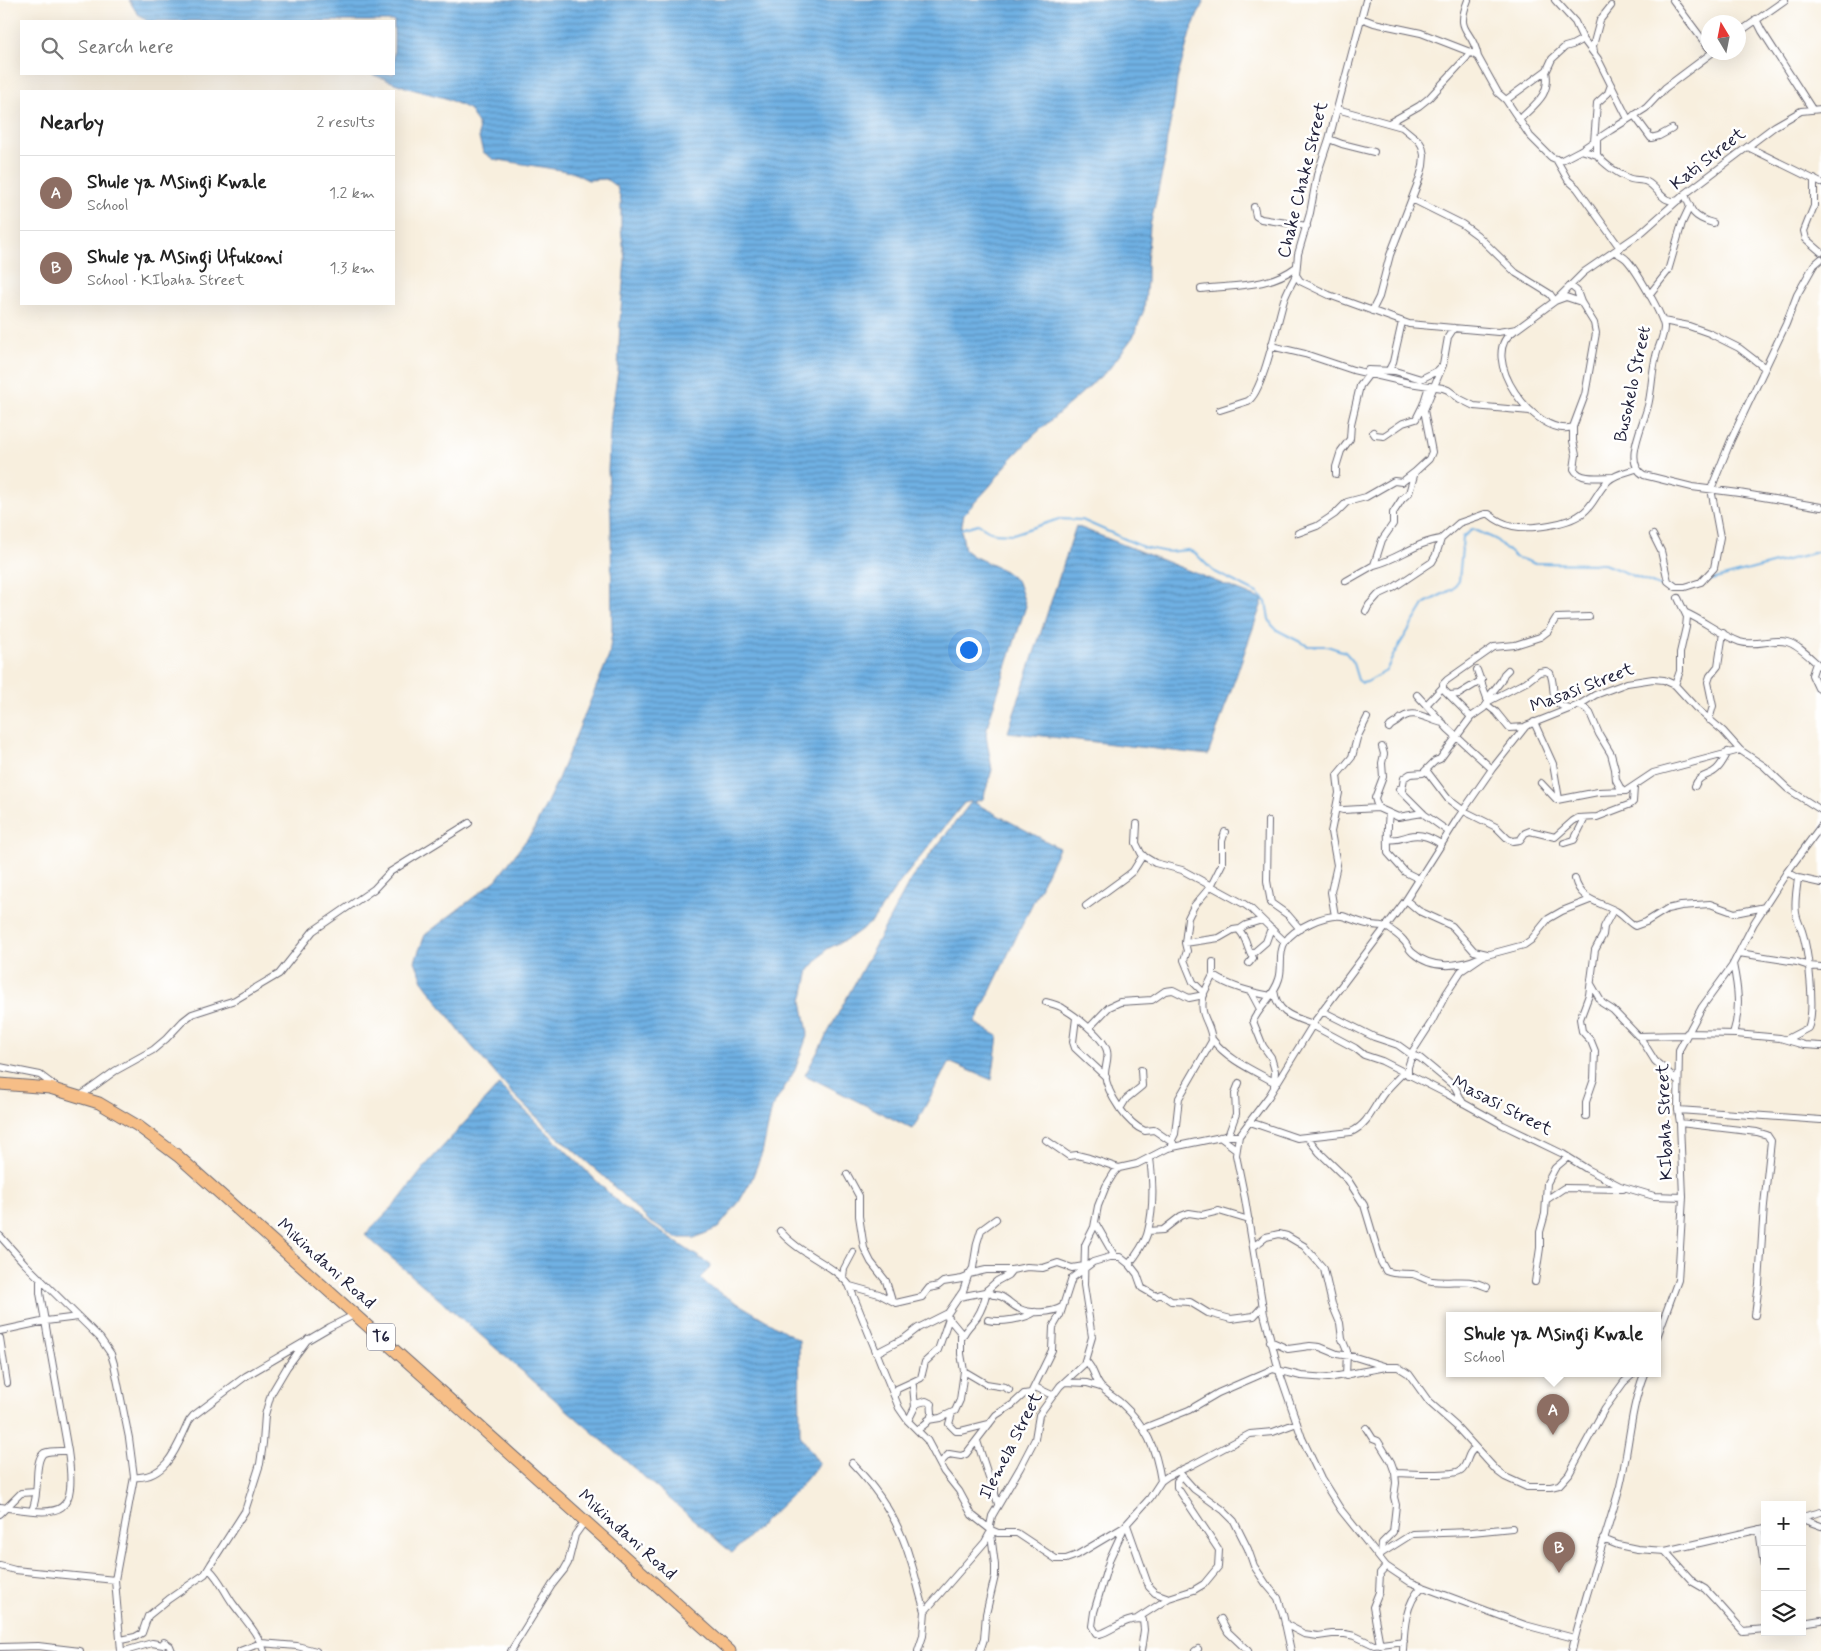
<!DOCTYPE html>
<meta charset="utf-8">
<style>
:root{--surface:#fff;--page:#f6f6f6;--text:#222;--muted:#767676;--line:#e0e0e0;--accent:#b45309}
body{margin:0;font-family:Mynerve,sans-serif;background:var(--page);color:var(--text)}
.controls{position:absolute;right:15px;bottom:15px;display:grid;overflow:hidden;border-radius:0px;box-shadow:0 5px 20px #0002}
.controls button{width:45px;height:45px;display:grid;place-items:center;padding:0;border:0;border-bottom:1px solid var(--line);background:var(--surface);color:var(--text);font:25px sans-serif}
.compass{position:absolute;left:1701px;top:15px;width:45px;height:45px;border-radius:50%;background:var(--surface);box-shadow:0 5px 20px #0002;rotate:350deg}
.you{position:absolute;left:968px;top:649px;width:18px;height:18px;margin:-12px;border:4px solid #fff;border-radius:50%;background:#1a73e8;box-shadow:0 0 0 8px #1a73e833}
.badge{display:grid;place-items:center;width:32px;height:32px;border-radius:50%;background:var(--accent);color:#fff;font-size:16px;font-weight:700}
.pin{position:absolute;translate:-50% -41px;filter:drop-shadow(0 1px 2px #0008)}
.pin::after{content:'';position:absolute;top:26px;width:18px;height:15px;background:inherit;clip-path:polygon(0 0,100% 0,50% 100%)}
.popup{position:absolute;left:1446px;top:1312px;width:215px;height:65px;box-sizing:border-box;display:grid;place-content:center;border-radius:0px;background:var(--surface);filter:drop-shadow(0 1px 4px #0005);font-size:16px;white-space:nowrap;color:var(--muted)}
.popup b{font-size:19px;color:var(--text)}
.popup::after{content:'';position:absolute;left:50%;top:100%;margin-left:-10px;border:10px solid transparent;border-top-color:var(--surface)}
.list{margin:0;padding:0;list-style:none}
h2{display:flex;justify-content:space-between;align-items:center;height:65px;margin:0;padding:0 20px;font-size:21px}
h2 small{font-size:16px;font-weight:400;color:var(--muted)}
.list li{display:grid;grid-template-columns:32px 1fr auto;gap:15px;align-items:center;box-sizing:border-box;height:75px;padding:0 20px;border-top:1px solid var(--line)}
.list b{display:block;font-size:19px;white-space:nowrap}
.list p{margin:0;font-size:16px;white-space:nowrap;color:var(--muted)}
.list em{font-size:16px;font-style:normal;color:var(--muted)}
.icon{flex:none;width:28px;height:28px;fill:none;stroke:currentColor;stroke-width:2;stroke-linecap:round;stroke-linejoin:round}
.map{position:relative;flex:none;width:1821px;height:1651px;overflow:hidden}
.search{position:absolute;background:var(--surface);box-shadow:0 5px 20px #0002;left:20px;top:20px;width:375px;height:55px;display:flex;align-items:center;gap:12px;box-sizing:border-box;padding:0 18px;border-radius:0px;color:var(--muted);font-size:19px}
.panel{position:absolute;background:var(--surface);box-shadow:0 5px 20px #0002;left:20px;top:90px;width:375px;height:215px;border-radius:0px}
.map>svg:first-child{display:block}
</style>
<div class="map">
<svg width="1821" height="1651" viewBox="0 0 1821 1651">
<defs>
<pattern id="water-rules" width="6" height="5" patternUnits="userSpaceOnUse" patternTransform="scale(1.25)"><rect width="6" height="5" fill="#6fb0e3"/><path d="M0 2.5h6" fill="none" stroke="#5b8fb9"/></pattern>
</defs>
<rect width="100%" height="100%" fill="#fff"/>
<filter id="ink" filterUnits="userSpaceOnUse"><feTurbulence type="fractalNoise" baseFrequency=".02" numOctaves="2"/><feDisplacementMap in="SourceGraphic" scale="10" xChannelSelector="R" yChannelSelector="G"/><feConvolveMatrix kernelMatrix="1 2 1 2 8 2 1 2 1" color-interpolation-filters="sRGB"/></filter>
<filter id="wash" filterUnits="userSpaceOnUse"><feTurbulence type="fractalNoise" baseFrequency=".0096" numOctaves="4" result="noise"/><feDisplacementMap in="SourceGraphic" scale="20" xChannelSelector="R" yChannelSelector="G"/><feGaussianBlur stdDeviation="1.12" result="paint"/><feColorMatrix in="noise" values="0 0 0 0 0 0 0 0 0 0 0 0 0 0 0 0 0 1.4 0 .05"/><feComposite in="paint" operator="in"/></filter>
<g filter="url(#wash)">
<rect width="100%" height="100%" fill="#f8efde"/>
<path fill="url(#water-rules)" stroke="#48698f" d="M129,0h1075l-14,33 -13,47 -3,24 -7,35 -3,25 -14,62 -3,36v19l-3,29 -11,27 -24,32 -75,66 -23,24 -21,27 -26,28 -3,15 4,21 8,6 32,15 13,11 8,24 -38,117 -2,12 6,35 -9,29 -10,3 86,46 -84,175 23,13 -6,44 -43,-18 -36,67 -108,-54 106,-196 61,-78 -8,2 -67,83 -25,36 -21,15 -24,12 -18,21 -7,31 6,32 -13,37 -23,38 -10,45 -11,28 -12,21 -21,26 -24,10h-18l-27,-17 -46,-45 -54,-47 -38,-37 -48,-56 -39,-53 -9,-22 10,-26 71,-55 37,-49 22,-45 54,-130 3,-24 -1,-114 -3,-48 3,-55 7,-44 2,-49 5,-63 -4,-30v-29l-4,-13 -11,-8 -18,1 -16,-8 -79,-13 -10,-7 -4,-14 -1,-14 -9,-15 -24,-11 -37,-10 -37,-14h23v-53h-247l-10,-8z
M1076,526l187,74 -55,155 -200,-23z
M499,1085l123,121 90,60 -12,12 7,7 92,55 1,95 19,29 -21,25 -66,64 -367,-318 34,-35 27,-35z"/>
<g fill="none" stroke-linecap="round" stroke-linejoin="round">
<path stroke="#6fb0e3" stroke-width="2" d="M961,529l17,-5 15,9 20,1 46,-15 23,1 61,27 24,5 21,-2 7,3 18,18 44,22 9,9 3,17 3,6 5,5 31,16h19l18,6 7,8 6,20 4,3 5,-1 19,-11 8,-17 31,-51 28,-14 6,-8 4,-44 10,-8 22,10 20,18 18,6 71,1 60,24h8
M1704,582l117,-31"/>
</g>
</g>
<g filter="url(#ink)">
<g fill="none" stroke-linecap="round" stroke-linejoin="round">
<defs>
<path id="minor" d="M1366,0l-37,139 -12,36 -7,38 -12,41 -2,21 4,6 29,14 80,29 89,8 19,-3 38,-28 29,-29 58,-40 43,-38 90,-68 26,-15 20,-2
M1468,0c-14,35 5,27 10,57
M1555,0l20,22 8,17 15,20 30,60
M1673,0l35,47
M1361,18l13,5 47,10 49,19 8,5 20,36 8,7 24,36 21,21 9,4 21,-11 30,-20 35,-22 19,-20 48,-36
M1756,19l6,12 50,78
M1738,33l47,-33
M1594,52l-1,-6 7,-26 11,-14
M1506,100l41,-30 5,-11 13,-12 7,-2 11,-6
M1337,109l65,18 17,14 3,5 2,9 -1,11 -4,14 -29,75 -11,42 -7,14
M1634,115l17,23 8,-2 13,-7
M1519,120c16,-16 32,-25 27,-49
M1389,123l30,-17 10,-8 37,-40 4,-6
M1329,139l13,5 32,8
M1597,139v16c7,9 20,18 31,23 6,3 13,1 19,4 12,6 15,23 32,18
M1594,142l3,-39 11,-10 3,-8
M1748,147l73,36
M1581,150l16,5
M1556,159l12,21 9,8 43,60
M1814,179v27l-10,25 2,8 15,13
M1685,194c6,18 9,24 28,29
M1412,199l50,25 15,11 39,38 34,21 5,7 11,-4 15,5
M1254,207l2,9 5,3 46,7
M1615,252c4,2 9,5 12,8 9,10 36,55 37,67 0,10 -6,20 -8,29 -4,15 -4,30 -7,45 -3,20 -28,61 -5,74l48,12 47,6 82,14
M1571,286l6,5 4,11 13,21 2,10 -11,62 -12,32v14l3,14 -2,14c6,12 27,8 39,8
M1201,289c32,-4 68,-1 95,-22
M1649,295l19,-24 14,-48 8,-17
M1663,321l26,5 20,7 30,15 26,20
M1514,331c-39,24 22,108 59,96
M1271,346l34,8 48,16 56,13 34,5 5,2 12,9 14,7 56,5
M1368,370l27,1 26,8 16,-8 5,-5
M1389,370l4,-8 9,-40
M1220,410l28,-9c15,-8 30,-82 36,-101 3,-9 8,-17 12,-25
M1373,432l2,3 9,1 19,-13 13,-4 7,-14 6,-19
M1336,474v-7l5,-16 9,-12 1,-15 9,-38 10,-13
M1298,533l19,-7 18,-12 12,-12 19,-5 28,-16 8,1 13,-10
M1653,535l8,16 7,30 8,6h9l16,-5 13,-14 6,-31 -9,-48 20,-49 55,-116 11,-29 17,-30 7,-6
M1374,565c23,-5 42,-23 67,-26
M1346,581l28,-16 8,-25 11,-16v-11l9,-14 7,-6 6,-21 14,-13 3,-7 -8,-42 19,-45 5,-28 6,-9
M1366,611l3,-6 9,-10 15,-7 39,-26 4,-7 5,-16 18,-16 26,-9h4c7,6 14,10 24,12 18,4 57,-2 71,-14 10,-8 14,-22 24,-31 7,-7 19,-9 28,-12
M1686,613c18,8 35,22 54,29 16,5 32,-4 47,0 12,3 24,17 34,25
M1816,663l-4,12 6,13 3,2
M1477,670l11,31
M1675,685l5,-14v-18l6,-26 1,-10 -9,-19
M1417,695l31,34 44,40
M1450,695l9,-1 23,-14
M1487,699l14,-18 3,-7 4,-4
M1427,704l16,-17
M1487,705l9,7 13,16 16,-1
M1579,705l6,3 5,5 9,21 12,20 4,15 1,11 6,11
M1471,717l-28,-28v-5l4,-4 47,-33 21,-2 25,-8 8,-6 8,-13 33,-1
M1709,720l4,-14 -5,-24 2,-6 8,-10 5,-33
M1534,722l19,42 6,35
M1389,728c2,-4 6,-4 9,-7 15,-15 29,-1 45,2
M1426,770l22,29 16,12 32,16 12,12 5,2 7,-1 5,-7 5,-2 25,6 18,-16 5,-3 19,-1 34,-13 2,-2 1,-15
M1541,783l16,17 41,-8 28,-1 27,-18 87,-23
M1695,786c4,-12 14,-9 22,-17 4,-4 8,-11 11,-17
M1399,789l26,26 24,17
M1402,790l2,-12 6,-4 13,-1 12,-12 5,-2 31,-42 13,-9 5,-7 37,-19 13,-10 7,-1 4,2c7,15 -3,31 19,35
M1336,808l7,2 35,-2 20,9 25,-4
M1378,808l-3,-10 8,-21 -1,-14 2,-9 -2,-7
M1389,814c-2,13 -1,26 -1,39l17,19 14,7
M1268,821l-1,60 4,22 17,12 12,14
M1137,824l-1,19 5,10 4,4 10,6 27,7 62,34 7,5 34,33
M1388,839c8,2 14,-1 21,-3 13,-3 22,2 32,8
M1564,843l10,-3 11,-22
M1787,872l11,6 23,5
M1575,879c5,21 24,23 41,32 7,4 12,11 19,15l11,-4 21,-13 14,-3 29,-2 25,9 30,-6
M1406,900l13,11 33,15 22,25 13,3
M1086,906l41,-30 6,-5 10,-16
M1335,916l-4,-24 6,-27 -6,-33 8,-39 -2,-18 15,-18 5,-19 10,-20
M1239,930c10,11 6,17 14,28l-4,5
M1185,943l34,-5 14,-8 7,-1 6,-4 16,-5
M1739,953l58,9 12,4 12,1
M1251,955l15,-13 5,-14
M1733,964c5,24 8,45 0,70
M1213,975c16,12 38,17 58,21
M1591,984l11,19 11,7 25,26 48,-1
M1274,990c3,24 19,27 39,34
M1251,992l9,17
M1204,993l9,-18v-13
M1046,1002c6,2 13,3 18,7 12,7 40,29 43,42 2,8 -2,15 -2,23 2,20 22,50 40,57l9,-1 19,13
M1322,1011l52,26 24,8 14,10 8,3 35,29 8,16
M1076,1018l-3,24 2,6 31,29
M1312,1025l43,23 9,7 18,6 65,33 56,31 60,29 24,15 33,17 34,10 29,1
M1089,1028l20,-21 11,-5 32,-2 13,-9 8,-1 16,8 15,-3
M1687,1033l49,1 44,4 24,7 17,1
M1640,1037l15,24 22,19
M1212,1039c15,20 40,31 62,43
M1787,1039l21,-11c8,-18 0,-78 -6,-97 -2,-6 -5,-11 -6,-18 -2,-12 1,-24 2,-35
M1411,1054l20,-31 15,-29 15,-23 22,-15 41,-11 7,-5 17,-21 14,-8 28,-11
M0,1067l40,8 16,12
M1408,1075v-8l4,-12
M1274,1086l1,-15 -4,-14 -8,-11 -10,-25c7,-15 21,-25 26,-42 4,-11 -1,-27 6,-37 9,-14 40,-28 57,-26 8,2 16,6 25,8 6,2 14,1 19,3 4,2 15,10 18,14 3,3 5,9 9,12 19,17 46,14 68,4
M79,1097l36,-26 38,-21 13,-11 17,-18 9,-7 43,-14 44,-26 34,-43 61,-42 16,-17 79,-49
M1120,1109l6,-10 16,-13 -1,-16
M1678,1110l143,10
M1586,1116v-14l8,-23 1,-28 -4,-10 -9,-10 -2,-12 9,-24 6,-45 8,-15 1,-8 9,-17
M1250,1122l47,16 54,-6c17,-7 23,-26 33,-39 6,-7 13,-14 19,-20
M1680,1123l77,9 10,3 4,6 -7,64 -5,79 -4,31
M1228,1136l8,-22 -1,-21 4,-10
M1220,1137l16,12
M1308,1138l11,14 29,28 16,25 17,57 5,9c9,4 17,2 27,3 7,2 12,6 19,7 21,3 34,-4 55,6
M1046,1140l23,16 8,-1 12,3 30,10
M1171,1142l4,-8 4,-36 33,-57c-1,-21 -14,-22 -8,-48l-11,-11 -9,-22 3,-9 -2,-8 3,-25 6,-12 17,-20 11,-22v-23l3,-9
M847,1174l12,22v20l5,32 7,14 15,19 6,20
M1546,1200l18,-12 59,1
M1096,1224l19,33
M780,1231c20,24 52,32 69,54l50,123 9,13 19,19 17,32 15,19 13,24 19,15 7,3h19l39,26h10l11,-4 47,-28 26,-29 11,-17 7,-5 24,-11 58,-31 23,-2 24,-9
M1148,1231l15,-1 18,-14 8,-3 13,2 17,-4 30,9
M0,1236l25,28 75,74 11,16 3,10 15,74 5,39 -19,103 6,71
M1253,1247l13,-10 13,-3 8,2 17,10 20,23 8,35 8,19 2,16 5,12 -1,25
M1129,1264c7,-8 17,-23 19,-33 6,-23 5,-50 2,-73
M969,1274l17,-4h26l15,-3 16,1 15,-5 14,5 12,-2
M843,1277l1,-8 9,-17
M1535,1282l5,-34v-16l5,-18 2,-31 8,-15 13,-11
M850,1286l29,8 17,9 26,-6 7,-9 9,-2 5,-4 19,-3 5,-2
M987,1290l6,5c11,-1 17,10 27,14 10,5 32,4 42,-2
M959,1297l26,-5 12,-11 11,-6 4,-5
M946,1315l15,18v21l3,17 22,13 19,3 4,3
M988,1320c12,3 37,-1 47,-8
M0,1331l46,-10 32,-4
M963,1336c3,-8 9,-12 14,-19 6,-9 8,-17 10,-27
M1657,1337l21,-57 1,-16 4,-67 -3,-74 -2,-13 1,-60 23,-43 30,-41 22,-43 33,-51 34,-46
M0,1338l7,45
M1270,1341l18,8 22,-3 10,1 17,7 18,3 29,9
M876,1353l29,-15 13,-10 30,-15 15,-22 5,-15 5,-8 4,-25 4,-13 15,-11
M1086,1361c9,9 8,18 15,26 6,6 14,11 21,17 24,22 34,44 39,77
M1065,1382l22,1 13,4
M1035,1387l17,8
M895,1396l2,-7 24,-11 4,-16 13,-12 11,-32
M915,1404l11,-3 6,3c-1,3 0,6 0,9 -1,8 -9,13 -15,17
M952,1413l-3,11 7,7h5l28,-7
M928,1420l12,-2 15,-7 5,-11 4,-29
M908,1421l7,-14 -2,-21
M1144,1428l45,-18 29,-17 55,-24 28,7 27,2 58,-11h12l11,7 20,28 27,24 41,45 8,6 22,10h24l8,-2 10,-11 36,-66 19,-26 9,-8
M1366,1428l7,11 5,2 13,21 4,11 1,10 -2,14 2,8 -3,27 -11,11 -1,11
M977,1441l12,37 6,7v9l3,10
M852,1463c27,28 47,58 58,96 6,17 9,35 15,52
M940,1463l9,-9 12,2 5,-2 30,-39 16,-10 12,-11 7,-1 21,-43 1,-23 7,-12 12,-37 21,-16 17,-5h10l10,8 7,9 5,14 14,8 5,-2 10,7 19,1 18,11 23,6 23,-3 9,-10
M1178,1471l16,18 29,21 11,11 14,28 6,17 12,18 12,14 5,16 8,37
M1395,1473c13,0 58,4 66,-3 8,-6 5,-18 15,-22
M134,1477c33,3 44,-33 55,-56l4,-5 53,-40 84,-49 26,-13
M0,1507c58,7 78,15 68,-56l-28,-158v-15
M32,1511c2,-6 4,-13 4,-19 2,-9 -1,-33 8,-39 7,-3 17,-2 24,-2
M0,1514l21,-21 15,-1
M1802,1517l19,-5
M1802,1519l19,7
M1127,1525l22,62 6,6 14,5
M1124,1528l-14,30 -16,54 -2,14 4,7 4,1c13,-4 28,-18 43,-14l1,10 -3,21
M1759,1529l6,45
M1603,1539l15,6 19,4 28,2 100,-23
M1665,1551l28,31 12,7 14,15 24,27 22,-2
M1379,1555l33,-21 60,-2 40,-4
M0,1566l15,4 100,10
M209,1569c11,10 16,24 25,36 11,15 24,28 30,46
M1138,1618l31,-20 25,-8 10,-6 14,-17 1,-17 -42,-63v-6l5,-5
M1221,1619l7,13 20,19
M1802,1623l19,-3
M1285,1624l19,10 14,2 14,-2h13l10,2 19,9 30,-4
M1574,1638l-49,-13 -115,-43 -24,-16 -45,-56 -20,-32 -19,-40 -23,-67 -15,-57 -19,-115 -9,-44 3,-19 30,-40 46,-75 91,-121 52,-82 34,-49 34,-43 53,-21 16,-10 32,-12 26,-4 11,1 11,5 21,23 27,23 17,19 24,16 24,23 33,21
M121,1640l14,-3 7,-4 6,-17 21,-17 36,-25 6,-10 34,-53 15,-47 3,-21 2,-28 6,-21 16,-27 21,-28
M1380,1645l-7,-38 6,-15 1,-19 6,-7
M0,1647l38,-1 42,5
M125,1651l27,-8 11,2 1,-3 6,4 2,5
M240,1651l21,-8 36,3 19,5
M511,1651l41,-66 12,-15 4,-7 7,-28 10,-14
M918,1651l5,-15 2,-25 60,-69 6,-11
M980,1651l4,-12 2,-25 9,-38v-11l-5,-39 2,-10 28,-48 15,-29 4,-24 21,-29 24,-22 8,-27 -8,-52 1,-40 9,-18 4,-21 8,-20 8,-13 5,-5 18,-4 31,-16 58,-12h13
M1195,1651l3,-2
M1403,1651c1,-22 2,-48 19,-64
M1572,1651c12,-56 33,-110 48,-165 9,-37 10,-76 24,-112"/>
<path id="trunk" d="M0,1084l50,4 49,15 39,23 40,30 552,495"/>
</defs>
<use href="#minor" stroke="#6d6a74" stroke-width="8"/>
<use href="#trunk" stroke="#6d6a74" stroke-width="13"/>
<use href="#minor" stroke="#fff" stroke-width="6"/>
<use href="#trunk" stroke="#f6be87" stroke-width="11"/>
</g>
</g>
<g text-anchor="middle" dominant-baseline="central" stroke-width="5" stroke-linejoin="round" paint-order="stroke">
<rect fill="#fff" stroke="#646476" stroke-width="1" x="367" y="1323.5" width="28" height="27" rx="4"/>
<g font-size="16" font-weight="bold" fill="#22223b">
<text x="381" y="1337">T6</text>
</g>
<g font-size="18" fill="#22223b" stroke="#fff">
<text transform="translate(1708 159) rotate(-38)">Kati Street</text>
<text transform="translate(1303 180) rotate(-76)">Chake Chake Street</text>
<text transform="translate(1633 384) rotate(-78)">Busokelo Street</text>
<text transform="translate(1582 688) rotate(-21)">Masasi Street</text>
<text transform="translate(1502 1106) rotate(27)">Masasi Street</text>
<text transform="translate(1665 1122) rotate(-92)">KIbaha Street</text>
<text transform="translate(326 1264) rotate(42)">Mikindani Road</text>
<text transform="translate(1011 1446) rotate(-63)">Ilemela Street</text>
<text transform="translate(627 1535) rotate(42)">Mikindani Road</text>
</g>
</g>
</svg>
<div class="controls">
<button>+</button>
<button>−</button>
<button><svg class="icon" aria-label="layers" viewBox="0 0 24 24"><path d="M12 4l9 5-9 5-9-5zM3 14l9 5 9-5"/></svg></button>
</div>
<svg class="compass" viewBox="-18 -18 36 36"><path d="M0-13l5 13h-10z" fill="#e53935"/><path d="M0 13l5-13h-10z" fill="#767676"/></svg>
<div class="you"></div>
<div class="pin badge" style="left:1553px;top:1435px;background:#8d6e63">A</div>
<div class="popup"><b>Shule ya Msingi Kwale</b>School</div>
<div class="pin badge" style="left:1559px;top:1573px;background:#8d6e63">B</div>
<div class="search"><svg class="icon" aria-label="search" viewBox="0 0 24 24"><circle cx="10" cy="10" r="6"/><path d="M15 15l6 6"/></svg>Search here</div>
<section class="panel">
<h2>Nearby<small>2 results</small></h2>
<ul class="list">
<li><span class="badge" style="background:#8d6e63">A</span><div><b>Shule ya Msingi Kwale</b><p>School</p></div><em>1.2 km</em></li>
<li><span class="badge" style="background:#8d6e63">B</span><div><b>Shule ya Msingi Ufukoni</b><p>School · KIbaha Street</p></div><em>1.3 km</em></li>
</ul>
</section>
</div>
